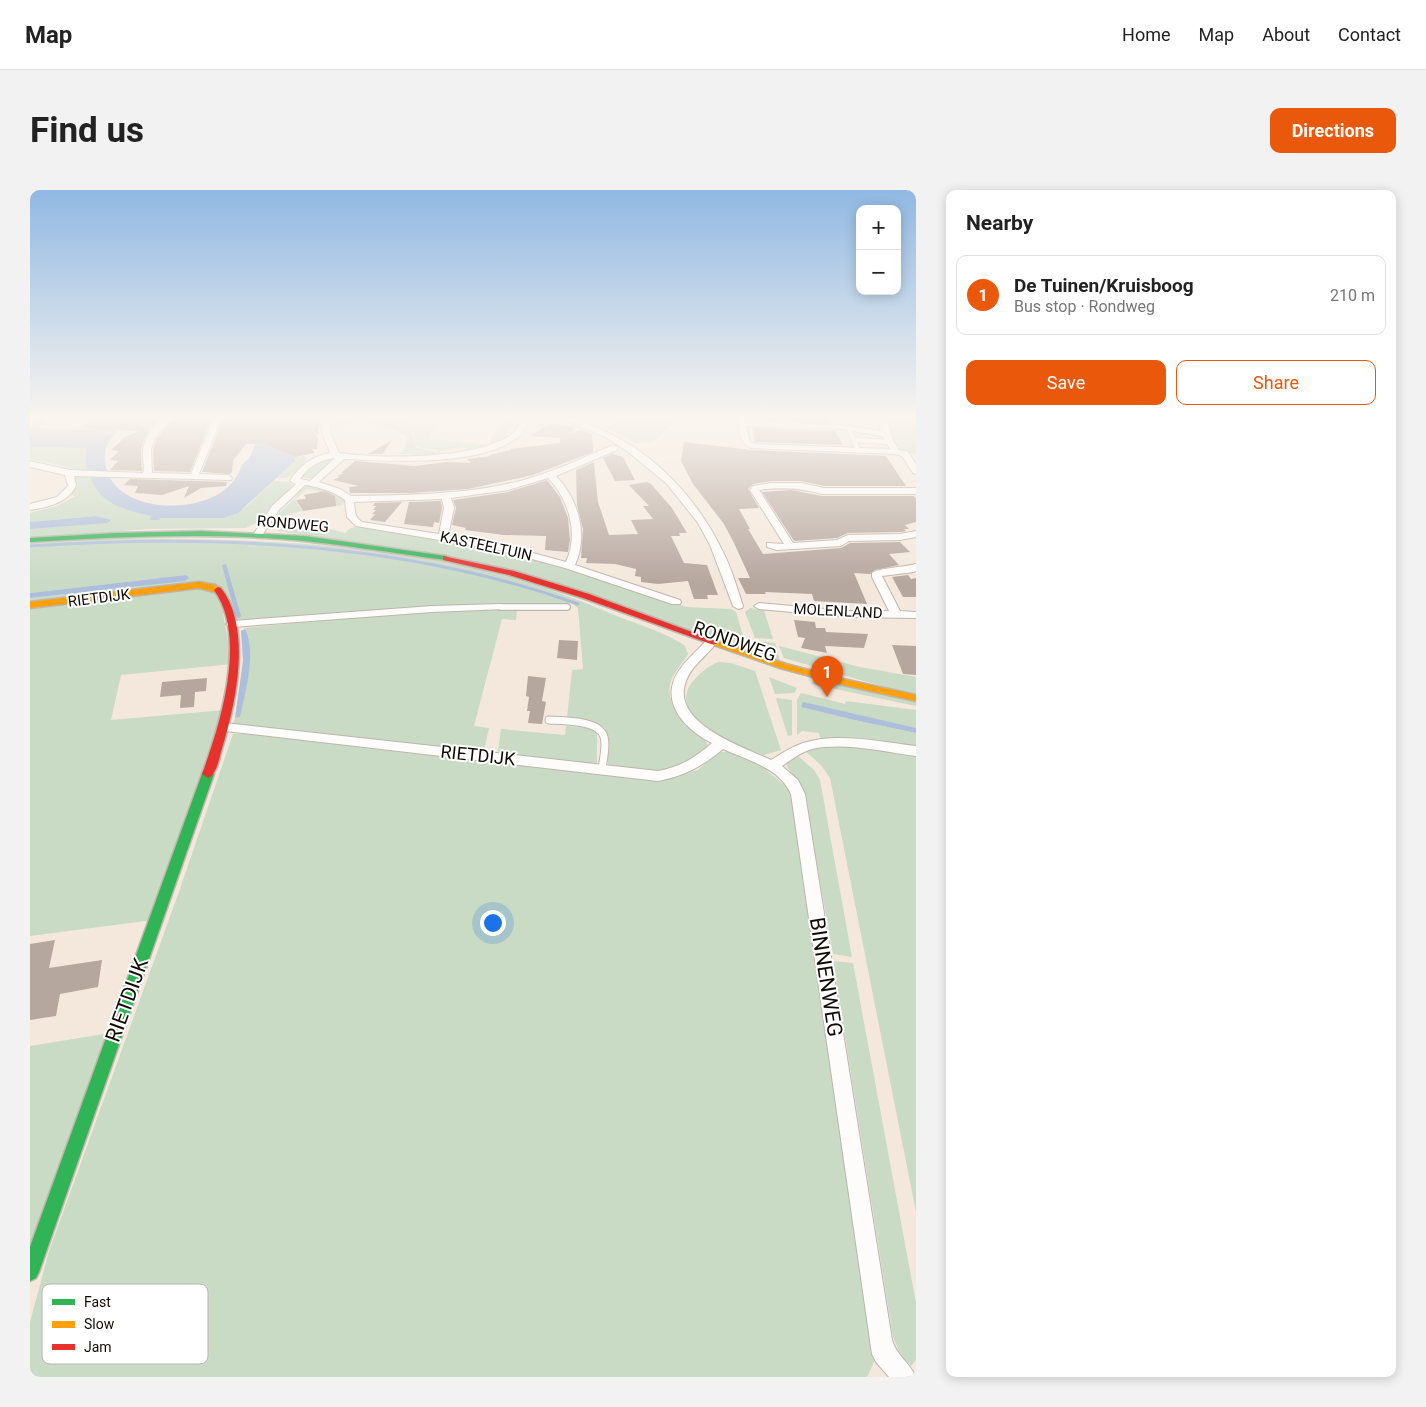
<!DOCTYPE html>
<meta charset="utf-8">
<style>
:root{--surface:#fff;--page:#f2f2f2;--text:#222;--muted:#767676;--line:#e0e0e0;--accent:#ea580c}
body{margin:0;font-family:Roboto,sans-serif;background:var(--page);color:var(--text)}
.controls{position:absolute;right:15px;top:15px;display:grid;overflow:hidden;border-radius:10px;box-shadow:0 2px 12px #0003}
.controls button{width:45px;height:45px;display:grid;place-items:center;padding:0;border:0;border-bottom:1px solid var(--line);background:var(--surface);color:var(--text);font:25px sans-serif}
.you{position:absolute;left:462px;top:732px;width:18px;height:18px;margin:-12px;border:4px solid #fff;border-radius:50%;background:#1a73e8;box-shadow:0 0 0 8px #1a73e833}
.badge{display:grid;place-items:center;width:32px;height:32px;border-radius:50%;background:var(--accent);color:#fff;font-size:16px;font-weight:700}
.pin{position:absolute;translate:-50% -41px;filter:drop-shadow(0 1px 2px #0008)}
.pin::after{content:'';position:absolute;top:26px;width:18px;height:15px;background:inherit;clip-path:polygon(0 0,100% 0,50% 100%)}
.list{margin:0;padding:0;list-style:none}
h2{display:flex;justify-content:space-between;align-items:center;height:65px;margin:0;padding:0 20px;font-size:21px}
h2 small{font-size:16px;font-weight:400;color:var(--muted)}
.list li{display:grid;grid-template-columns:32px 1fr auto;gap:15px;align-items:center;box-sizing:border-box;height:80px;margin:0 10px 10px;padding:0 10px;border:1px solid var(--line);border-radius:10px}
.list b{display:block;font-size:19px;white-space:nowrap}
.list p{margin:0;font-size:16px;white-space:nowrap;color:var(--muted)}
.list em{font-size:16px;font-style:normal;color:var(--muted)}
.actions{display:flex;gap:10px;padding:15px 20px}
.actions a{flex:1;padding:11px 0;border:1px solid var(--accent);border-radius:10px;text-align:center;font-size:18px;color:var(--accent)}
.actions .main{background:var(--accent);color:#fff}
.map{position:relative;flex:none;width:886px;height:1187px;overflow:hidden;border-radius:10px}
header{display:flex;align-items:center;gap:30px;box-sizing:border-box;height:70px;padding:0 25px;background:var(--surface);border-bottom:1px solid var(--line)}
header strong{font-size:24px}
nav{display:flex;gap:28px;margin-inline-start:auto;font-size:18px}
.intro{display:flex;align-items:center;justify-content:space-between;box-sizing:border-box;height:120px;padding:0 30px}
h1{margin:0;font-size:35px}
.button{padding:12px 22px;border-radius:10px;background:var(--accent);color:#fff;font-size:18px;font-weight:700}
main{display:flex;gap:30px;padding:0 30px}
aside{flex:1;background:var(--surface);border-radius:10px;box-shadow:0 2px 12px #0003}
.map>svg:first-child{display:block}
</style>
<header>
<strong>Map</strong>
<nav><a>Home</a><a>Map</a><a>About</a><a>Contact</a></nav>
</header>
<div class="intro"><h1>Find us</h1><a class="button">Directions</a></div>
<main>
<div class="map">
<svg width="886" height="1187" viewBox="0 0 886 1187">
<rect width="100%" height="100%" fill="#f4e8dc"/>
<path fill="#c9dac5" d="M307,227h35c9,12 29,4 39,16 4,5 2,10 6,15l17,3 4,3 -23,2 -2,-2h-27h11l6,-3 4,-9 -1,-6c-9,-6 -17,-7 -26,-10 -17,-6 -25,-6 -42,1l-3,1 -1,7 -5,2v-2l5,-1v-8h-6l1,-4h6z
M344,227h17l-1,4 46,4 -7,14 59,6 15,-28h19l-1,4 -5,-1 -2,4 5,1 -2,2h-5l-9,10 5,1 -14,6 -27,6 -3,-3 -24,4v3c-5,-7 -17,-4 -24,-8l-1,-12c-12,-10 -32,-6 -41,-17z
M606,227h42l-25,25 -18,1 -12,-7 7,-3 -8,3 -17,-9z
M855,227h25l6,7v30l-8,-1 -11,-4 -1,-2h6l-7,-1 -7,-13z
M0,257l56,1 4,23 -20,-2 1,-1 -41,-9z
M274,266l3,4 -19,18h-11l16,-15 2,-5z
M296,269l7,3 -17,17 -17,-2 11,-11z
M46,286h14c7,24 38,35 61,40v4h8l2,-2 69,-2 17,-10 27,-25 14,1 5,3 -37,38 -10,5 -97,1 -119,9v-9l82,-8v-1l-16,-4 -66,6v-9l27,-7 19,-10 -8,-1 5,-18z
M276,296c14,-2 32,5 41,16h-3l-1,3 -7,1 -5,-13 -10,1 -2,-3 -13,-2 -11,11 7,11 -19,5 62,17 4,-4 8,-3 138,22 66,16 125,43 45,2 5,3 12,41 -304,-98 -166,-24 -4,-6 3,-10 18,-17 -1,-3z
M77,348c117,1 235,2 351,26 53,11 105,29 154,50 21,9 56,19 73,32l3,8c-4,7 -11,15 -15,22 -11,22 5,40 21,53 7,6 12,9 14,18 -21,31 -65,24 -96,21l-4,-4v-28l-3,-8 -13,-7 -25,-3 5,-48 11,-1 -5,-61 -7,-5 -127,3 -204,15 -4,-1 -16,-33 -190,17v-6l157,-18 -1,-5 -156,18v-50z
M176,397l14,9 12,68 -111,11 -10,45 114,-10 -72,210 -123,16v-328z
M720,418l14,2 9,29 -18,-1 -10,-26z
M487,419l-1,11 -14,-1 -28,107 15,2 -5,23 -5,2 -242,-27 -4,-3 2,-5 5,-1c4,-20 18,-73 4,-89l171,-16z
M728,451l17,2 5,17 -19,-4 -5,-14z
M749,456l81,21 56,10v19l-132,-38z
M688,472l13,1 24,8 26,79 -21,6c-22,-11 -93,-38 -69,-72 7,-10 16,-17 27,-22z
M739,487l28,11 -3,5 -19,1z
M784,487l102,23v6l-104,-22z
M771,503l44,11 1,-3 70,9v18l-115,-21 53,13 62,13v15l-95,-8 -2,-7 -17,-2 -5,4v-35z
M747,508l15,2v35l-4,1 -12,-37z
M536,536l26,2 5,4v31l-6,2 -89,-9 -4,-4 3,-23 64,6z
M203,544h16l416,45 33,-9 19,-18h12l32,14 27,22 5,19 15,92 67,461 -8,17h-837v-55l19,-71 131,-362z
M789,556h16l81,8v458l-86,-434 -9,-13 -16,-14z
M768,566l16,14 6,10 32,177 -19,-3 -29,-161c-4,-17 -16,-18 -18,-31z
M803,771l20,2 63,340v57l-5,6 -10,-11 -8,-18z
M80,843l-80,227v-214z"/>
<path fill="#adbedb" d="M11,227l8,1 -11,10 41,2 11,-1 13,-12h28l-16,14 3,1c-8,6 -12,12 -13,22 -4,59 95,65 126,30 5,-5 9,-14 11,-19 2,-3 7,-6 8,-8 5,-11 8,-24 13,-38h-3v-2h28l-1,37 8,3v4l-57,52 -15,5h-62l-2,2h-9l1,-4c-35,-8 -57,-15 -65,-53 -1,-5 1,-10 0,-15l-56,-1v-17l3,-3 -3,-1z
M66,326l16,4 -5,3 -77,6v-7z
M196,374l15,52 -2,2 -3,-1 -14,-52z
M156,385l3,3 -4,3 -155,17v-5z
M215,439c12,20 0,66 -5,88l-5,1 8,-57 -2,-30z
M773,512l113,26v5l-62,-13 -53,-13z"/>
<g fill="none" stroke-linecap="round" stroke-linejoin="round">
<path stroke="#adbedb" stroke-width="3" d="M0,356c182,-12 375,-4 548,58"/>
</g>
<path fill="#b6a79e" d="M64,227h67l-11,11 -6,11 -3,11 1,21 -32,-1 8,-9 -8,-1 9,-9 -8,-1 14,-13 14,-6 -58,-3z
M144,227h38l-22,55 -36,-1 -1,-21 3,-10z
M194,227h33l-1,2 65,-2 -3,18h-2l2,3 -1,11h-5l3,4 -20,4 -32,-14 -17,1 -13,17 -1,11 -2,2 -28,-2z
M719,227h78l4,6 -81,-4z
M521,233l22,3 -1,7 9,-3 11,4 1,18 -60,23 -65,14 -58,4h-60l-1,-6 10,-1 -26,-6 7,-3 -3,-1 7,-3h-3l14,-12 60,5 32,-4 24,1 -4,-4 24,-3 -1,-1 21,-5 -1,-1 50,-6v-5l-30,-2z
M723,238l82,3 8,14 -88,-3z
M362,250l-9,14h-15z
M654,252l67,8 135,6 20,30h-82l-23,-5h-30l-18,3 -5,5 11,19 -20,1 11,20h-2l15,25 78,-6 9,-5 50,-1 10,10 -21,2 10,11 -24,5 -5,4 -16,-1 13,31 -53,-3 -2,-7 -47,-2 1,2h-20l-8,-16h12l-16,-35 -10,-19 -31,-40 -12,-23z
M583,264l10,3 12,23 -20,1 -12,-23z
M564,272l4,40 11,33 29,-1 -7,-14 22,-1 -10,-13h6l-20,-21 18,-3 4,2 21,24 15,25h-8l1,3h-9l13,27 23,2 11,30h-11l1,4h-14l-6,-18 -30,3 -17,-2v-5l-6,-1 1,-7 -21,-5 -29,-1 1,-5h-6l2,-29 -6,-24 -1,-35z
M100,289l97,3 -1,4 -25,2 -17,10 5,-12 -27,9 -27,-2 3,-7 -14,-1z
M517,290l13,17 8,21 2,22 -2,12 -23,-2 1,-14 -42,-1 -39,-5 1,-2 -14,-3 4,-17 -3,-8 55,-8z
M761,300l31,6h92l2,2v24l-11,3 4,4h-5l2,2 -4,1 -54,1 -11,5 -43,3 -32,-49z
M295,301l10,5 1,10 -33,5 -7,-11 10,-1 -2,-4z
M411,311l1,7 -3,15 -5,-1 -1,5 -29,-3 5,-22z
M372,312l-17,20 -15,-2 5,-6h-3l4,-4h-3l3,-4h-3l2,-3z
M878,385l3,4 5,-1v19h-13l-11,-20z
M764,430l21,2 1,6h9l1,4 42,2 -4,14 -39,-2 2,7 -26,-5 4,-10 -7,-1z
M529,450l19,1 -1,19 -20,-2z
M862,455l24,1v29l-13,-1z
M498,486l18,2 -4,23 4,1 -4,22 -14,-1 2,-12h-3l2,-14 -3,-1z
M177,488l-1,13 -11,1 -1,15 -14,1 1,-13 -21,2 2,-15z
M25,750l-6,28 53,-8 -4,27 -38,7 -4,22 -26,4v-76z"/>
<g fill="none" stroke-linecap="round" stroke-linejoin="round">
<defs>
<path id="lane-far2" d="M819,240l9,20
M824,250l35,2"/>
<path id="lane-far1" d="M471,417h66"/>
<path id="lane" d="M519,530c14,1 51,0 55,17 3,10 -1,22 -2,32"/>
<path id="street" d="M134,227h8l-18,22 -3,11 1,23 39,1 23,-57h8l-23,57 29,1 4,3 -1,2 -157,-4 2,10c-9,17 -27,21 -46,24v-6l27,-7 11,-11 -3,-11 -35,-8v-6l40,9 73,3c2,-6 0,-11 0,-17 -1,-16 9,-29 21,-39z
M294,227h8l-2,15 9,21c41,6 141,7 174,-20 5,-4 7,-10 9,-16h8c-3,7 -6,15 -12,20 -37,30 -128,24 -174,22l-25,23 21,7 11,7c52,-1 105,-1 156,-12 36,-7 70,-24 104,-38h6v4l-61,26c22,23 33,58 19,89l105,35 1,2 -1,2h-8l-107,-36 -66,-18 -143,-24 -9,-9 -2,-17c-12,-9 -26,-13 -40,-15l-26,25 -18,27h-6l-2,-2 19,-29 24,-22 -6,-3c9,-15 22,-25 40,-28l-8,-21zM305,268l-25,23 -10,-2c8,-12 21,-20 35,-21zM518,288c21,21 31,56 18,84l-66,-18 -52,-8 6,-28 -3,-10 57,-8zM412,309l2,9 -5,26 -77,-12c-8,-5 -7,-12 -8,-20z
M527,227c17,-1 32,7 47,14 52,23 95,70 119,121 9,17 14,36 20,54l-1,2 -4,1 -5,-3 -23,-61 -12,-22 -31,-39 -40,-33 -22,-14z
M708,227h8v4l94,4 41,6 -2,-14h8c2,13 4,22 12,33l9,2 8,12v10l-3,-1 -11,-17 -6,-2 -145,-6c-13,-6 -12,-19 -13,-31zM716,236l94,3 42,7 8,13 -135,-5 -5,-2z
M879,227h7v6h-3z
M741,293h30l23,5h92v6h-94c-21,-6 -41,-7 -63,-4l34,53 44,-3 11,-5 52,-1 16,-3v6l-16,3 -51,1 -8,5 -64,4 -10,-3v-4l17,1 -34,-54 3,-4z
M886,374v7l-2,1 -32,4 18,35 16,1v6l-69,-1 -88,-8 -5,-3 5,-3 88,8h42l-17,-34v-4c6,-5 34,-6 44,-9z
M471,414l5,3 -1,2 -73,3 -200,15 -6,-3 6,-3 200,-15z
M681,449l6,3c-9,13 -26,24 -31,39 -16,43 58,66 85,79 10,-6 20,-13 32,-17 35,-11 77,-1 113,3v10c-33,-4 -71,-14 -104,-7 -11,3 -21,11 -30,17l16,14 7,14 87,546c4,15 18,23 24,37h-27l-13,-15 -4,-8 -81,-560c-11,-26 -44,-34 -68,-45 -20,17 -39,27 -65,32l-433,-50 -6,-4 6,-4 433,48c22,-4 37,-13 54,-28 -21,-10 -47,-33 -39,-60 5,-17 23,-31 34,-43z"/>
<path id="fast" d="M171,341l104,5 141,20 4,2 -4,2c-55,-7 -110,-17 -166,-21 -83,-6 -167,-2 -250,3v-4l86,-5z
M178,580l6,4 -175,498 -3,6 -6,3v-34l172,-473z"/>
<path id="slow" d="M169,392l16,3 7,5 -4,3 -19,-5 -169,20v-6z
M684,449l72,25 57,15 73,16v6l-73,-16 -63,-17 -69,-24 -2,-2z"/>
<path id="jam" d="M413,366l71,15 75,23 130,48 -2,2h-6l-128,-46 -74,-23 -66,-15z
M188,397l3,1c32,41 14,119 0,164 -2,8 -5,23 -13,26l-6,-4c18,-49 46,-137 12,-184z"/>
</defs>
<use href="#lane-far2" stroke="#beb5ac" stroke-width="6"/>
<use href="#lane-far1" stroke="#beb5ac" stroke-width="8"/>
<use href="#lane" stroke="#beb5ac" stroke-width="9"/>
<use href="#street" stroke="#beb5ac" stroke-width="2"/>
<use href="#fast" stroke="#beb5ac" stroke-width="3"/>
<use href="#slow" stroke="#beb5ac" stroke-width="3"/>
<use href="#jam" stroke="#beb5ac" stroke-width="3"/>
<use href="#lane-far2" stroke="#fdfcfa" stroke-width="4.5"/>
<use href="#lane-far1" stroke="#fdfcfa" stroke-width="5.5"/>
<use href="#lane" stroke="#fdfcfa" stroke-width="7"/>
<use href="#street" fill="#fdfcfa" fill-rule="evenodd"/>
<use href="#fast" fill="#30b455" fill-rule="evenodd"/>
<use href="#slow" fill="#ff9f0a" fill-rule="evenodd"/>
<use href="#jam" fill="#e5322d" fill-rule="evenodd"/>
</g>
<linearGradient id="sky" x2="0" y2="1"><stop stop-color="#90b8e3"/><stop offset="0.58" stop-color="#faf5ef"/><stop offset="1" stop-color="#faf5ef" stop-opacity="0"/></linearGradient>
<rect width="886" height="393" fill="url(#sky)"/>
<g text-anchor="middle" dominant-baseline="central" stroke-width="4" stroke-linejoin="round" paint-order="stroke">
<g font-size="15" fill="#110a04" stroke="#fff">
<text transform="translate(263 334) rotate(5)">RONDWEG</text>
<text transform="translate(456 356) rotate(12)">KASTEELTUIN</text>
<text transform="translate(69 408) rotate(-7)">RIETDIJK</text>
<text transform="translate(808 421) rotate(3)">MOLENLAND</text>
</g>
<g font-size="18" fill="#110a04" stroke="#fff">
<text transform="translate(705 451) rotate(20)">RONDWEG</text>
<text transform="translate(448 565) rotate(6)">RIETDIJK</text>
</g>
<g font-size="21" fill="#110a04" stroke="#fff">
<text transform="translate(796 787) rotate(81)">BINNENWEG</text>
<text transform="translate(97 810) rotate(-70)">RIETDIJK</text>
</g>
</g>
<rect x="12" y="1094" width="166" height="80" rx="8" fill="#fff" stroke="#b8b6b4" stroke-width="1"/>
<rect x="22" y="1109" width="23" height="6" fill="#30b455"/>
<rect x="22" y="1131" width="23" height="7" fill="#ff9f0a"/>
<rect x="22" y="1154" width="23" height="6" fill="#e5322d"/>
<g font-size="14" fill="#110a04">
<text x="54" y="1117">Fast</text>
<text x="54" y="1139">Slow</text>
<text x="54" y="1162">Jam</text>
</g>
</svg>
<div class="controls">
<button>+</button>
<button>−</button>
</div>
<div class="you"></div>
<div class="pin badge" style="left:797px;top:507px">1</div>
</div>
<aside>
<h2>Nearby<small></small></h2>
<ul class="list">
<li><span class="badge">1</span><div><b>De Tuinen/Kruisboog</b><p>Bus stop · Rondweg</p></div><em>210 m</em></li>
</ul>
<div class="actions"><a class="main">Save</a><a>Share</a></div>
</aside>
</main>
